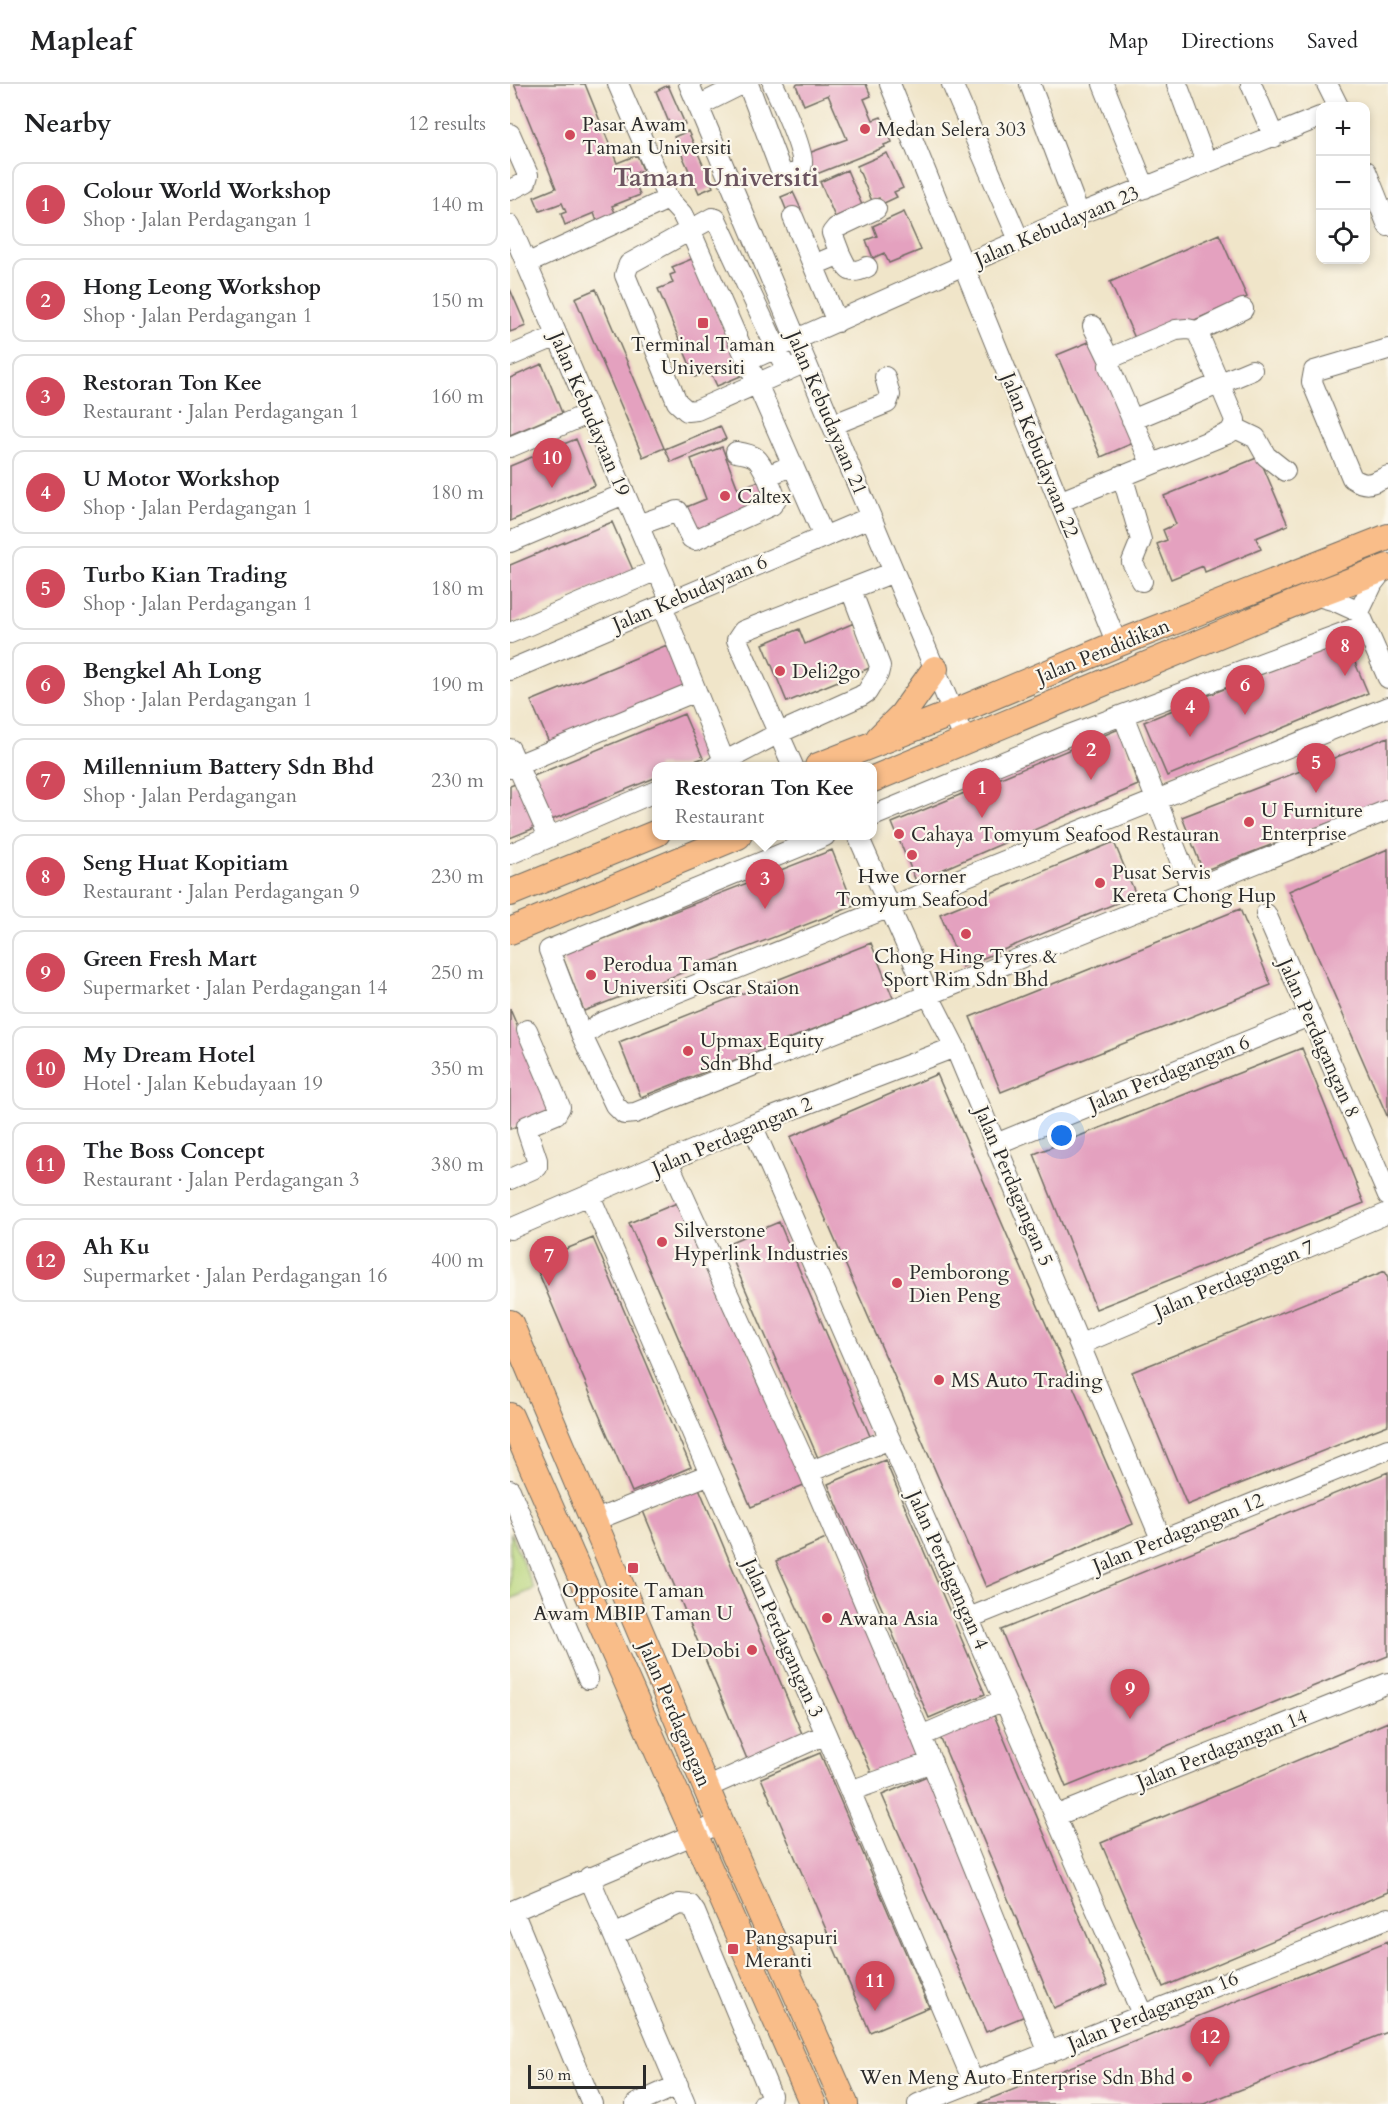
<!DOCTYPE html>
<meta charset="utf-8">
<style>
:root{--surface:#fff;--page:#f2f2f2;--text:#202124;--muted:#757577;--line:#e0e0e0;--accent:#d1495b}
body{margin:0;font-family:Cardo,serif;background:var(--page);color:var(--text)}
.controls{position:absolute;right:18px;top:18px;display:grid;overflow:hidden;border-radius:12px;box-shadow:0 3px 9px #0003}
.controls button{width:54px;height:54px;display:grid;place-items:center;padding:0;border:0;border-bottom:2px solid var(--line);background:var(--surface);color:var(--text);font:30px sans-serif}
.scale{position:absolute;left:18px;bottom:15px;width:118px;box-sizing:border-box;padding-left:6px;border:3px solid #2b2b2b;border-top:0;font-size:16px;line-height:21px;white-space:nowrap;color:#2b2b2b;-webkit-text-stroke:4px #fbf7ec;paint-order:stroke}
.you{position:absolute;left:552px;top:1052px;width:21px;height:21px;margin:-15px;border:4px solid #fff;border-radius:50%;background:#1a73e8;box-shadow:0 0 0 9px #1a73e833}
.badge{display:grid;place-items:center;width:39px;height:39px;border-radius:50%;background:var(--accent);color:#fff;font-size:20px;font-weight:700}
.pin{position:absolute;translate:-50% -50px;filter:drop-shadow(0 2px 3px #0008)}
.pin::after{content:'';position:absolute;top:32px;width:21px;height:18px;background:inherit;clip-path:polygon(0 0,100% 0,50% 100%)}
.popup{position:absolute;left:142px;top:678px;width:225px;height:78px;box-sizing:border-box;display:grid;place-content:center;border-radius:12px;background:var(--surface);filter:drop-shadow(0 2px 4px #0005);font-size:20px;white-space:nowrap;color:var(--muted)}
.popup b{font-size:22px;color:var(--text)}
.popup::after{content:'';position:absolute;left:50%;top:100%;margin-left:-12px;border:12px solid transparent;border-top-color:var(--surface)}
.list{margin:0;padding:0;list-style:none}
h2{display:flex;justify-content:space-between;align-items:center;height:78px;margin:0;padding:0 24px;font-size:26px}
h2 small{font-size:20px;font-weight:400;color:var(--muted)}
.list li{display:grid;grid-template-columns:39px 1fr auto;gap:18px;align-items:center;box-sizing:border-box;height:84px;margin:0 12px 12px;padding:0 12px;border:2px solid var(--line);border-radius:12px}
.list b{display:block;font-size:22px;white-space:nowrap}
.list p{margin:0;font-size:20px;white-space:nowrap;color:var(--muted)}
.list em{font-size:20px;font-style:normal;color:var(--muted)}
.icon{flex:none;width:33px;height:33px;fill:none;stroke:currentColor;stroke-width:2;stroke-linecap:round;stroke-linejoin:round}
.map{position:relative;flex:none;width:878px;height:2020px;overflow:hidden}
header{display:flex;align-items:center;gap:36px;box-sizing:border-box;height:84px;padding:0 30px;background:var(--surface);border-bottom:2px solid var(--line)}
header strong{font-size:28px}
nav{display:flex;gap:33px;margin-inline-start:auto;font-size:21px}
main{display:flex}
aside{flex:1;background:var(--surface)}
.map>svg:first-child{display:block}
</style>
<header>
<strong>Mapleaf</strong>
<nav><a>Map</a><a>Directions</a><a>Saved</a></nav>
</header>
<main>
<aside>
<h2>Nearby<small>12 results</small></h2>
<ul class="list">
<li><span class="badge">1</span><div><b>Colour World Workshop</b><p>Shop · Jalan Perdagangan 1</p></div><em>140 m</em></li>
<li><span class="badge">2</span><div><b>Hong Leong Workshop</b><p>Shop · Jalan Perdagangan 1</p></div><em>150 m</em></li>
<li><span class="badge">3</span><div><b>Restoran Ton Kee</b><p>Restaurant · Jalan Perdagangan 1</p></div><em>160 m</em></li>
<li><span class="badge">4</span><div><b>U Motor Workshop</b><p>Shop · Jalan Perdagangan 1</p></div><em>180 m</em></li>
<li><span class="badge">5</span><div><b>Turbo Kian Trading</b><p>Shop · Jalan Perdagangan 1</p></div><em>180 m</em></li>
<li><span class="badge">6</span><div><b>Bengkel Ah Long</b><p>Shop · Jalan Perdagangan 1</p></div><em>190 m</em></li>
<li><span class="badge">7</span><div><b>Millennium Battery Sdn Bhd</b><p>Shop · Jalan Perdagangan</p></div><em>230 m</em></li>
<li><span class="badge">8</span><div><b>Seng Huat Kopitiam</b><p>Restaurant · Jalan Perdagangan 9</p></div><em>230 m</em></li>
<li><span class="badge">9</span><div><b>Green Fresh Mart</b><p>Supermarket · Jalan Perdagangan 14</p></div><em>250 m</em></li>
<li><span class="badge">10</span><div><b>My Dream Hotel</b><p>Hotel · Jalan Kebudayaan 19</p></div><em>350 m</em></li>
<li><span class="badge">11</span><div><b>The Boss Concept</b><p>Restaurant · Jalan Perdagangan 3</p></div><em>380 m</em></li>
<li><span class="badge">12</span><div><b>Ah Ku</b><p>Supermarket · Jalan Perdagangan 16</p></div><em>400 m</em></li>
</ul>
</aside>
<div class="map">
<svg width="878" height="2020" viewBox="0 0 878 2020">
<rect width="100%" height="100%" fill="#fbf7ec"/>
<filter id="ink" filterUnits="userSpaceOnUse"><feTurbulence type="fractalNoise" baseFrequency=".0167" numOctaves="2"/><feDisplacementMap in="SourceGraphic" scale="12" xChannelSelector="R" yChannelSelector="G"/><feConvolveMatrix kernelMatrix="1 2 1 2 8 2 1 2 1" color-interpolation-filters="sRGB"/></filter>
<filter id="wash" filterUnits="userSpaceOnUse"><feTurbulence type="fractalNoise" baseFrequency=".008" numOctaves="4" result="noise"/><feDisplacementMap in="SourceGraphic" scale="24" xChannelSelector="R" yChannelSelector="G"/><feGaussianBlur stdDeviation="1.35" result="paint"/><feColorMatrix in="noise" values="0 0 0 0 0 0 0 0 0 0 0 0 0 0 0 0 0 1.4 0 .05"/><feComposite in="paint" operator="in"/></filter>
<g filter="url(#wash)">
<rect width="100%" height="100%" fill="#f0e5c9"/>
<path fill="#b8d57c" stroke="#728054" stroke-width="1.5" d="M0,1448l24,57 -24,10z"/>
<g id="blocks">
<path fill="#e4a1bf" d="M4,0h71l32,79 20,-8 6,15 -17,6 4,9 5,-3 5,13 -28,11 5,11 -19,7 -4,-11 -29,12 -4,-11 5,-2 -4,-9 -22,8 -6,-14 22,-9z
M288,0h68l5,12 -7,3 9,21 8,-3 11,25 -8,3 1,2 -71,28 -8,-21 41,-15 -19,-44 -24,10 -8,-20z
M158,1l17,39 -13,6 -16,-39z
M178,47l25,56 -14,6 -25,-56z
M377,69l16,35 -9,4 3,5 -15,7 -3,-6 -7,3 -15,-35z
M337,86l15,35 -27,12 -15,-35z
M283,108l8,17 -13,5 -7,-17z
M394,128l17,38 -32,13 -5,-10 -11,5 -7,-18 11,-4 -4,-10z
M709,150l28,63 -109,48 -28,-63z
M184,174l49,117 -26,11 -7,-15 -15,6 -37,-88 15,-6 -3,-8 5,-2 -3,-6z
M0,205l16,37 -16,6z
M86,205l68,159 -21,9 -68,-159z
M586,255l44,101 -39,17 -44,-102z
M32,280l20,49 -52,22v-57z
M210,342l6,13 -55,23 -6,-13z
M66,355l19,46 -85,36v-55z
M212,363l16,42 21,-8 9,23 -74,29 -10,-25 22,-9 -15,-40z
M749,373l29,68 -32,13 5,11 -56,23 -2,-6 -32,13 -14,-35 10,-4 -4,-10 13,-6 -12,-28z
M102,438l21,48 -123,53v-58z
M344,539l18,44 -85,35 -24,-58 36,-15 6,15z
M835,555l23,54 -201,83 -23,-54z
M157,561l19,46 -135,56 -20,-46z
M174,630l19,44 -22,8h-24v11l-108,44 -18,-44z
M609,645l19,56 -222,96 -24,-58z
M878,653v63l-185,71 -21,-54z
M8,699l19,44 -27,11v-52z
M604,758l22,53 -174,72 -22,-53z
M878,765v269l-99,-227z
M322,766l22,56 -270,105 -22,-56z
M730,825l31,76 -270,107 -31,-75z
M361,859l22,55 -252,99 -22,-55z
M0,925l43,102 -43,18z
M792,964l62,155 -268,106 -62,-155z
M427,990l196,450 -147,63 -196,-450z
M174,1116l122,284 -55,23 -122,-284z
M269,1138l91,214 -52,22 -92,-214z
M83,1154l98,229 -59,25 -98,-230z
M875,1187l3,7v147l-201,80 -55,-133z
M375,1376l100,234 -56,24 -101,-234z
M878,1388v184l-322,131 -65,-157z
M189,1404l104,248 -56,23 -104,-248z
M318,1454l97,216 -52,22 -97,-215z
M484,1631l114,270 -54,23 -114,-271z
M878,1638v170l-225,95 -62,-144z
M310,1669l109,254 -59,25 -109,-254z
M424,1689l96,241 -44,18 -104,-237z
M878,1857v91l-184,72h-227z"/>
</g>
</g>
<g filter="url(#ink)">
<use href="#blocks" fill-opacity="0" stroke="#706c62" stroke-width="1.5"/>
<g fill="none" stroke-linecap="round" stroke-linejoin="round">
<defs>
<path id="minor" d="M179,0l276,657
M238,0l34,90 3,1 14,-2c1,-3 3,-7 3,-9 2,-14 -22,-66 -29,-80
M380,0l227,560
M442,0l67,156
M520,0l49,130
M593,0l42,104
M667,0l29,78
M741,0l23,53
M817,0l11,22
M188,22l44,-22
M0,50l18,41 -2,7 -16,8
M856,87l22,55
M158,115l14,15 8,16 134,307
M283,133l44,105
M0,141l161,377
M330,170c8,16 9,22 27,13
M16,180l142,-65 -50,-115
M304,181l26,-11 -8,-21 4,-5 40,-19
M687,247l46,-22
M878,265l-74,22 -2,11 40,96c15,10 20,5 36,-2
M0,272l47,-20
M237,277l332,-147 241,-97
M600,277l-1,5 42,97
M277,287l-71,-152 -4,-1 -83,46 -4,11 52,127 10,9 10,-1 109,-48
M622,336l120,-50
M322,341l55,-22 3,-8 -5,-18
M723,343l23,11 10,18 19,15
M0,363l80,-34
M226,368c21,3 22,6 31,24
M612,391l19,65 -9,22 10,19
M549,418l170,-69 4,-6 2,-7 -38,-89 -10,-2 -11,1 -63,27 -3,4 -17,-35
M128,441l40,-14 13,27 4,2 77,-35 4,-6 -9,-23 26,-11
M0,458l114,-48
M804,511l21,6 24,11 29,66
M152,522l63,157
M849,528l14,-29 11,-14
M0,549l147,-63
M0,586l361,-153
M613,631l68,173
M0,665l39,88
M206,682l63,-33 82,-37 6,-4 11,-18 2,-8 -29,-76
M283,682l-56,-126 6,-9 151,-59
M0,684l186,-77
M363,732l196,-81 295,-110
M315,752l-276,114 33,86 33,69 9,9 11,-1 753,-303
M348,752l70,158 27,53 206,492
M0,770l147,-63
M756,830l122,281
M72,952l19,-13 787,-316
M242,1041l391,891
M486,1060l313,-128
M158,1078l141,310 112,264 128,317
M0,1095l27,-12v-7l-10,-30v-4l29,-12 4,-7 -33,-77
M80,1112l120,278 116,260 147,347
M0,1145l242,-104 203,-78
M571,1260l307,-131
M299,1388l81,-33
M0,1406l78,189
M83,1437l117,-47
M459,1534l419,-169
M411,1652l83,-36
M196,1704l120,-54
M340,1707l82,-29
M545,1732l333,-133
M79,1793l96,227
M3,1827l79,193
M0,1828l211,-89
M104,1851l65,-31 11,1 5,7 76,183 -1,6 -7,3
M126,2020l42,-19
M408,2020l470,-186"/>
<path id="major" d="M369,654l23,-23 33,-46
M308,682l135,-53 164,-69 271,-107
M363,695l441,-184 74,-28
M0,809l147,-60
M0,847l228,-95
M0,1239l211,500 124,281
M0,1332l303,688"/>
</defs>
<use href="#minor" stroke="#706c62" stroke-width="22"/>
<use href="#major" stroke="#706c62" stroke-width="28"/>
<use href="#minor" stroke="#fff" stroke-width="20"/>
<use href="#major" stroke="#f9bd89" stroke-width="26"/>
</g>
</g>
<g fill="#d1495b" stroke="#fbf7ec" stroke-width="2">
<circle cx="355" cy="45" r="6"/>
<circle cx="60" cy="51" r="6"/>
<rect x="187" y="233" width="12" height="12" rx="3"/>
<circle cx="215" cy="412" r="6"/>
<circle cx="270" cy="587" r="6"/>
<circle cx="739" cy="738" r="6"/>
<circle cx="389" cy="750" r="6"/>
<circle cx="402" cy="771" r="6"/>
<circle cx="590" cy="799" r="6"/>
<circle cx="456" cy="850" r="6"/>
<circle cx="81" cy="891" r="6"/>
<circle cx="178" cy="967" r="6"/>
<circle cx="152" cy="1158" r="6"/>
<circle cx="387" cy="1199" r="6"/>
<circle cx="429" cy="1296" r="6"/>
<rect x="117" y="1478" width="12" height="12" rx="3"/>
<circle cx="317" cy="1534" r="6"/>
<circle cx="242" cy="1566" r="6"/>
<rect x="217" y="1859" width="12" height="12" rx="3"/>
<circle cx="677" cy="1993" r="6"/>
</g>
<g text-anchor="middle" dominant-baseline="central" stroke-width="4.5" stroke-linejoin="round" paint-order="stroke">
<g font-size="20" fill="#2b2b2b" stroke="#fbf7ec" text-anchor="start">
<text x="72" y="40">Pasar Awam<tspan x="72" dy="23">Taman Universiti</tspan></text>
<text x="367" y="45">Medan Selera 303</text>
<text x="193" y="260" text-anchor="middle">Terminal Taman<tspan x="193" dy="23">Universiti</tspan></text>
<text x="227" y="412">Caltex</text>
<text x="282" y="587">Deli2go</text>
<text x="751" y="726">U Furniture<tspan x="751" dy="23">Enterprise</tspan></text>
<text x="401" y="750">Cahaya Tomyum Seafood Restauran</text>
<text x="602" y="788">Pusat Servis<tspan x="602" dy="23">Kereta Chong Hup</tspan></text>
<text x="402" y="792" text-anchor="middle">Hwe Corner<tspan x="402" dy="23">Tomyum Seafood</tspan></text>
<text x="456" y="872" text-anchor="middle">Chong Hing Tyres &amp;<tspan x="456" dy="23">Sport Rim Sdn Bhd</tspan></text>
<text x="93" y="880">Perodua Taman<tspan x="93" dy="23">Universiti Oscar Staion</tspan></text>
<text x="190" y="956">Upmax Equity<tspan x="190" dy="23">Sdn Bhd</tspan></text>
<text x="164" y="1146">Silverstone<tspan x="164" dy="23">Hyperlink Industries</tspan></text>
<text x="399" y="1188">Pemborong<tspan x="399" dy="23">Dien Peng</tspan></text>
<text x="441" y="1296">MS Auto Trading</text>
<text x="123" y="1506" text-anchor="middle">Opposite Taman<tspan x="123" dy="23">Awam MBIP Taman U</tspan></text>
<text x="329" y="1534">Awana Asia</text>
<text x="230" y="1566" text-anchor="end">DeDobi</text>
<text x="235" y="1853">Pangsapuri<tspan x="235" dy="23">Meranti</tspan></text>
<text x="665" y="1993" text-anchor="end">Wen Meng Auto Enterprise Sdn Bhd</text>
</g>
<g font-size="20" fill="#2b2b2b" stroke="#fbf7ec">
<text transform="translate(547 142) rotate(-23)">Jalan Kebudayaan 23</text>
<text transform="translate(317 329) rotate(67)">Jalan Kebudayaan 21</text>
<text transform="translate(80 330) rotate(67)">Jalan Kebudayaan 19</text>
<text transform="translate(530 371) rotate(68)">Jalan Kebudayaan 22</text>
<text transform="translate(180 509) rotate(-23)">Jalan Kebudayaan 6</text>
<text transform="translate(593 567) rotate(-22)">Jalan Pendidikan</text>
<text transform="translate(809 954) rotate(66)">Jalan Perdagangan 8</text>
<text transform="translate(659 989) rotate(-22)">Jalan Perdagangan 6</text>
<text transform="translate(222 1052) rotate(-23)">Jalan Perdagangan 2</text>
<text transform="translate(504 1102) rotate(67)">Jalan Perdagangan 5</text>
<text transform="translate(724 1195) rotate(-23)">Jalan Perdagangan 7</text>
<text transform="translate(668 1449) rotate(-22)">Jalan Perdagangan 12</text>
<text transform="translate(438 1486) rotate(66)">Jalan Perdagangan 4</text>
<text transform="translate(273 1554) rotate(66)">Jalan Perdagangan 3</text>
<text transform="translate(165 1630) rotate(67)">Jalan Perdagangan</text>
<text transform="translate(712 1665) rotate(-22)">Jalan Perdagangan 14</text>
<text transform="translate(643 1927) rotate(-22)">Jalan Perdagangan 16</text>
</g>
<g font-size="26" font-weight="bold" fill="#6c545f" stroke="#fbf7ec">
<text x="206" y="93">Taman Universiti</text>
</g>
</g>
</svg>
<div class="controls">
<button>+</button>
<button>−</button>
<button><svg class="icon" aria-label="locate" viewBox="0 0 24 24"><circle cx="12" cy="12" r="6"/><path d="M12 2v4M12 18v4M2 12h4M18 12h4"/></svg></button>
</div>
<div class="scale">50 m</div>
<div class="you"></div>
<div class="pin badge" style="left:472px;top:734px">1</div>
<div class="pin badge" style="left:581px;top:696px">2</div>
<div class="pin badge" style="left:255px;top:825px">3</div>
<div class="popup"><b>Restoran Ton Kee</b>Restaurant</div>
<div class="pin badge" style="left:680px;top:653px">4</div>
<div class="pin badge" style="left:806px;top:709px">5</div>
<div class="pin badge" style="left:735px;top:631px">6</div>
<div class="pin badge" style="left:39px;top:1202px">7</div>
<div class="pin badge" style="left:835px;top:592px">8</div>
<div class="pin badge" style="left:620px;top:1635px">9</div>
<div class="pin badge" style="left:42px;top:404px">10</div>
<div class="pin badge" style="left:365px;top:1927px">11</div>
<div class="pin badge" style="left:700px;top:1983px">12</div>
</div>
</main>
